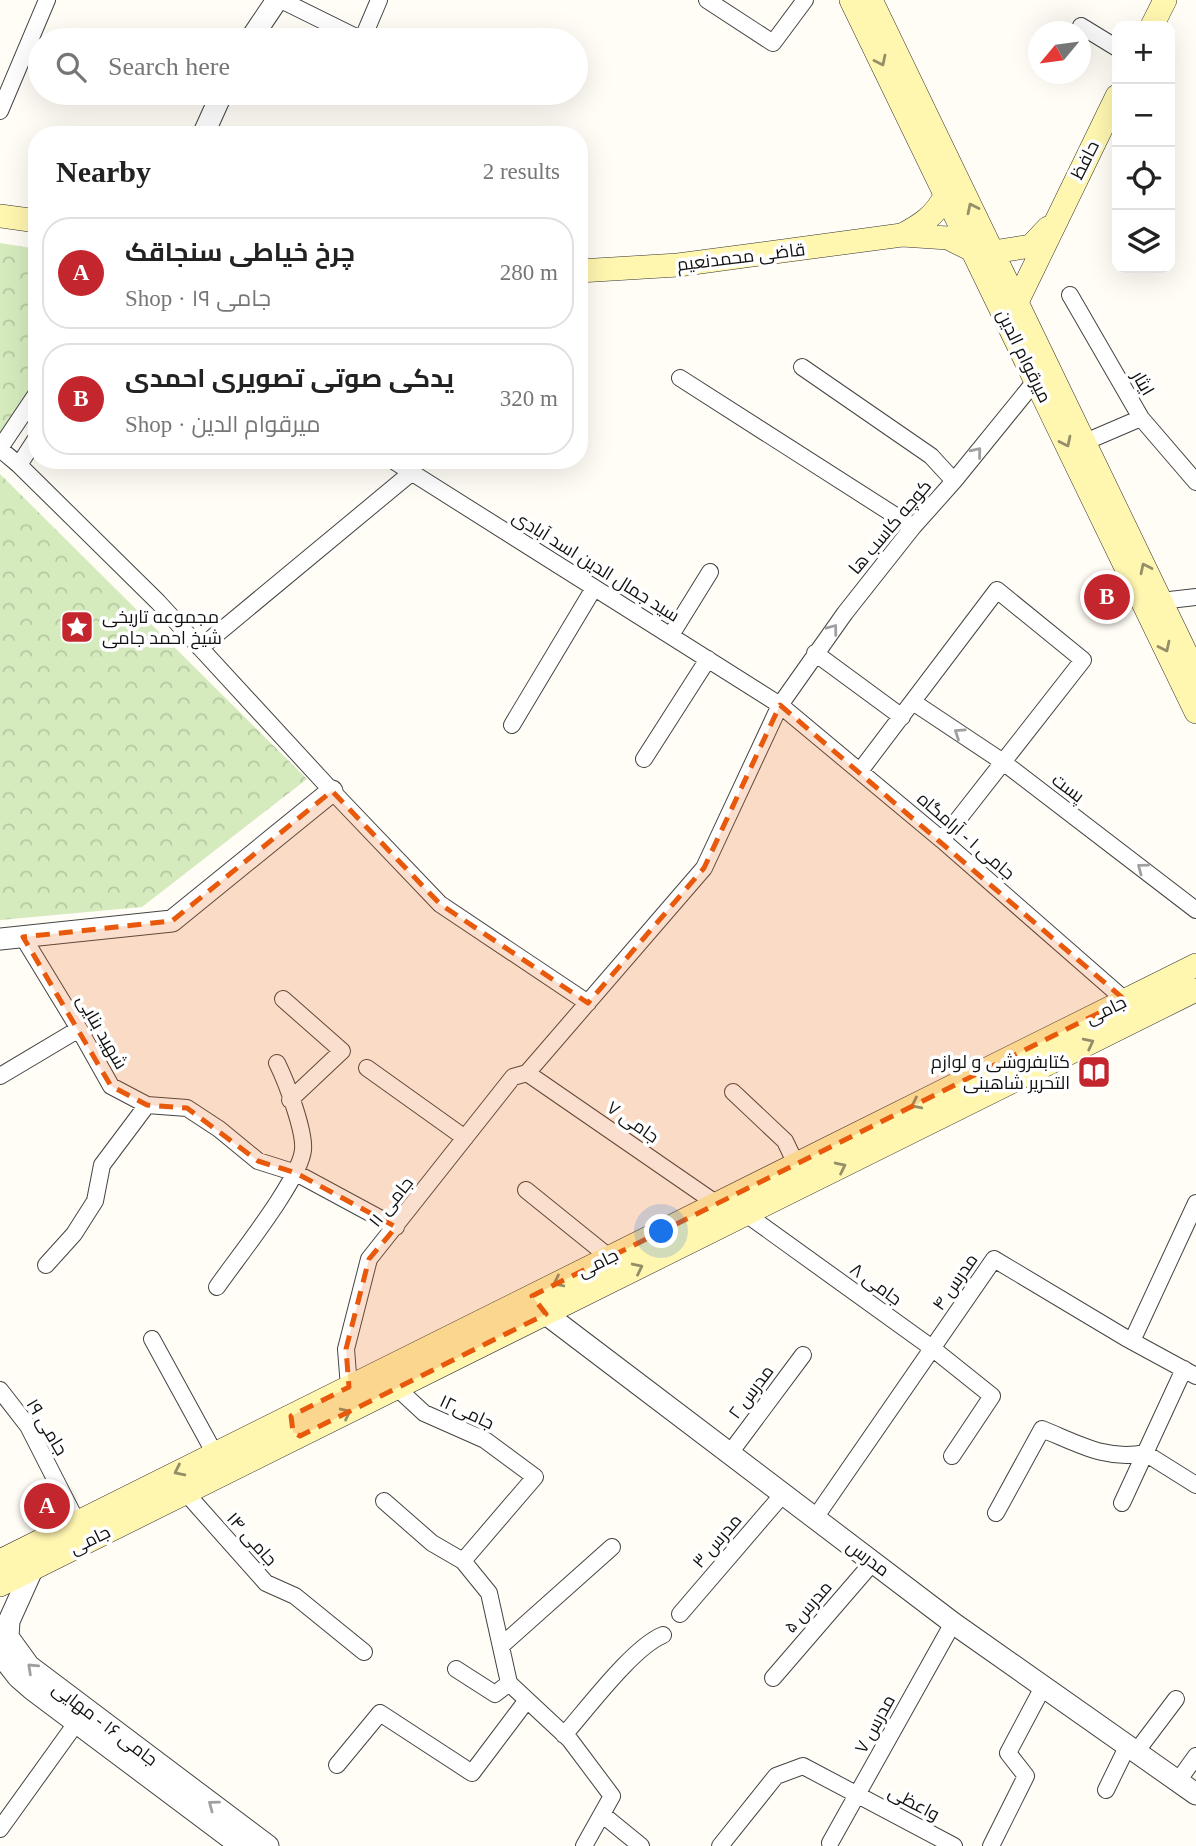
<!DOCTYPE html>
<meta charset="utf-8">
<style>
:root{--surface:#fff;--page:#f6f6f6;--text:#222;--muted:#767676;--line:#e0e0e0;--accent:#c4262e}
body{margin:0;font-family:"Times New Roman",Cairo,serif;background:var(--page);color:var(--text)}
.controls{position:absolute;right:21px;top:21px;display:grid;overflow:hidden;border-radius:14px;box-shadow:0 7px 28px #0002}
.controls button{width:63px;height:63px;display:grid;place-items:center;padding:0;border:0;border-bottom:2px solid var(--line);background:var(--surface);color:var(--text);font:35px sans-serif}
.compass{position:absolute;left:1028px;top:21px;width:63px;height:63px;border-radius:50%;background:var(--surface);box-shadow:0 7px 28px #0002;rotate:241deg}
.you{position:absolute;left:662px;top:1232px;width:24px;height:24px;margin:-18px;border:5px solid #fff;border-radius:50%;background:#1a73e8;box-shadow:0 0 0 10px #1a73e833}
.badge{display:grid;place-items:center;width:46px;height:46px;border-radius:50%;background:var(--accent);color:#fff;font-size:23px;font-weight:700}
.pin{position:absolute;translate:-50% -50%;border:4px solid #fff;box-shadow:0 2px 7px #0006}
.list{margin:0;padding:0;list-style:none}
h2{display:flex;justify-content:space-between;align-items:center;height:91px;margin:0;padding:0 28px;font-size:30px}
h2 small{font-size:23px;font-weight:400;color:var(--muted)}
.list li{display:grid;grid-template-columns:46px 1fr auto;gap:21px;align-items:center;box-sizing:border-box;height:112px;margin:0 14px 14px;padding:0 14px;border:2px solid var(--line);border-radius:28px}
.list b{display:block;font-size:26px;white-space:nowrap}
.list p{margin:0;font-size:23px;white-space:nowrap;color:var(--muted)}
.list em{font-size:23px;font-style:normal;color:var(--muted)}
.icon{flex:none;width:38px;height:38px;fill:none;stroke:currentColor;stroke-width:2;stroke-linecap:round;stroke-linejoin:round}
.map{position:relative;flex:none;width:1196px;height:1846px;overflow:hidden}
.search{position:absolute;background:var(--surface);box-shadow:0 7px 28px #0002;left:28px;top:28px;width:560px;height:77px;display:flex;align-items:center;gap:18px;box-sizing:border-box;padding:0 24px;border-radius:38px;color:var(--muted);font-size:26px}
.panel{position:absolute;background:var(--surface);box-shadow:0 7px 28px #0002;left:28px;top:126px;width:560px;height:343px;border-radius:28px}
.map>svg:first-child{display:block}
</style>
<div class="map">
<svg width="1196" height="1846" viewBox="0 0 1196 1846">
<defs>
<pattern id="park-crowns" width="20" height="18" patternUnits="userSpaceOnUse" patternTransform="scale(1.75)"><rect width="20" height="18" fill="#d5ebbd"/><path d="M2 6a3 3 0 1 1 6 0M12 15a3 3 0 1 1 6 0" fill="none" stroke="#b6c8a1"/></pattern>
</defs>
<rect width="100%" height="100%" fill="#fffdf5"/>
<path fill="url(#park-crowns)" d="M0,243l37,6v134l-37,53z
M0,474l307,305 -165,128 -142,13z"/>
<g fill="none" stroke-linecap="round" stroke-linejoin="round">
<defs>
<path id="minor" d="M281,0l81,40
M707,0l66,43 32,-43
M1081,26l36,22
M362,40l17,-40
M0,111l47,-111
M1070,295l71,123 55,64
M802,367l129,89 23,25
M680,378l233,149
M1085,442l56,-24
M0,448l37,-55
M0,449l19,16 139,137 174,189 108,113 148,99
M392,460l388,245 162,135 183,160
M19,465l18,-28
M1161,601l35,-4
M671,635l39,-63
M200,648l211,-175
M815,653l87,64
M913,702l90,60 193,148
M512,725l82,-137
M644,759l64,-100
M860,771l137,-181 86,70 -141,180
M23,937l56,92 32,57 36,19 40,3 32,21 39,32 38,12 100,54
M283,999l59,52 -52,49
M367,1068l98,70
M527,1073l177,-205 76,-163 65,-92 68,-86 41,-46 82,-101
M527,1073l190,131
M0,1076l79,-47
M733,1092l52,49 11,23
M526,1190l83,67
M746,1214l186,134 60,48 -40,60
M46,1265l28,-31 21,-33 7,-36 45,-60
M217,1287c20,-29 83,-107 86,-137 2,-19 -17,-69 -26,-87
M152,1339l63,115
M1132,1341l64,-138
M349,1387l-3,-38 23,-90 144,-182 14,-4
M397,1388l27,25 61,27 50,37 -72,84
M0,1390l28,36 49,96
M730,1453l73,-98
M186,1493l80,90 29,13 69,56
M384,1501l48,42 31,18 26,32 20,90 61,57 42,56 -28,50
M1122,1503l62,-134
M996,1513l46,-84c35,14 64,32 103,24l51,32
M815,1518l179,-259 132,79 70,38
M680,1614l103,-120
M501,1646l111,-99
M456,1669l39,25 14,-11
M773,1678l100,-116
M564,1735c23,-26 69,-88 99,-100
M1136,1752l40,-53
M337,1765l43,-52 92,60 55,-73
M1178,1781l18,-25
M1106,1790l22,-45
M603,1815l38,31
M0,1829l82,-114
M830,1843l123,-220
M720,1846l56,-70 27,-10 151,80
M991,1846l35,-70 -18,-23 35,-66"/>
<path id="tertiary" d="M250,40l27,-40
M203,135l19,-42
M0,939l172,-18 160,-130
M546,1314l407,309 243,171
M32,1570l-23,51 -1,16 21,29 239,180
M0,1654l18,23 15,13 208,156"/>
<path id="secondary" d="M851,0l345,712
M871,0l325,674
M1152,26l13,-26
M0,216l37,5
M902,235c19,-10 33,-19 43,-39l-5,-14
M993,252l38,-6 17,-18
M579,271l99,-6 224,-30 46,3 26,13
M1017,302l100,-206
M0,1561l1196,-596
M0,1585l1196,-595"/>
</defs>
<use href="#minor" stroke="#444" stroke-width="18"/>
<use href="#tertiary" stroke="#444" stroke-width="23"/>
<use href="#secondary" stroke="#333" stroke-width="24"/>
<use href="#minor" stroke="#fff" stroke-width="16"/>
<use href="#tertiary" stroke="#fff" stroke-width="21"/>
<use href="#secondary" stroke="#fff6b0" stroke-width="23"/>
</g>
<defs><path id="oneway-chevron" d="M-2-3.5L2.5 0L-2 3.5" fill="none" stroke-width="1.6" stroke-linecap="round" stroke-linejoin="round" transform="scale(1.75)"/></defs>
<g stroke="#948f68">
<use href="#oneway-chevron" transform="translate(881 61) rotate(64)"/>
<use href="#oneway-chevron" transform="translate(972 208) rotate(-116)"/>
<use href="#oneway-chevron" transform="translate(1066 442) rotate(64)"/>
<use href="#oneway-chevron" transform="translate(1145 568) rotate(-116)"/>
<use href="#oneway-chevron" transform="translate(1165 647) rotate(64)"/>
<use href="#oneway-chevron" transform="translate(1089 1043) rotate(-27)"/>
<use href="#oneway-chevron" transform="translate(916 1104) rotate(154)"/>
<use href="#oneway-chevron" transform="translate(841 1167) rotate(-26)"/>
<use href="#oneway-chevron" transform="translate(638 1268) rotate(-26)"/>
<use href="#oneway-chevron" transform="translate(558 1282) rotate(154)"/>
<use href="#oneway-chevron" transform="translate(346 1413) rotate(-26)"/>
<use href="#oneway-chevron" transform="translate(179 1471) rotate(154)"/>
</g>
<g stroke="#a0a0a0">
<use href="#oneway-chevron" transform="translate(977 452) rotate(-51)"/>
<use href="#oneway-chevron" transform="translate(833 629) rotate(-53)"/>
<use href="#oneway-chevron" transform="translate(959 733) rotate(-146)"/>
<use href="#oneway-chevron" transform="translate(1142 868) rotate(-143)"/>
<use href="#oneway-chevron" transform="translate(32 1668) rotate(-137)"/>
<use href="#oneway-chevron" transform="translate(213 1805) rotate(-143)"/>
</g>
<path fill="#e8590c" fill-opacity="0.2" stroke="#e8590c" stroke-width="5" stroke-dasharray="14 9" stroke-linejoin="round" d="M780,705l345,295 -593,296 14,18 -246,122 -7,-4 -2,-16 58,-29 -3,-38 23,-90 27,-32 -100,-54 -38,-12 -71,-53 -40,-3 -36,-19 -88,-149 149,-16 160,-130 108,113 148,99 116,-135z"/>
<defs>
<symbol id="sight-square" viewBox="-11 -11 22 22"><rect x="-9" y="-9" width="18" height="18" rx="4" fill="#c4262e" stroke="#fff"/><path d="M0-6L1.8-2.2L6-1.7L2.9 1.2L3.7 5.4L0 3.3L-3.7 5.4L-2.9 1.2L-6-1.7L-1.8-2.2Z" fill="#fff"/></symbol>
<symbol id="library-square" viewBox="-11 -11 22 22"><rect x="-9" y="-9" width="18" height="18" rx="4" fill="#c4262e" stroke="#fff"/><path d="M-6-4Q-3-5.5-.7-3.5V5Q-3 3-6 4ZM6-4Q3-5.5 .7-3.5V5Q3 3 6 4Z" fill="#fff"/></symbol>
</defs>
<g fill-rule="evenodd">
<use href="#sight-square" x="58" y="608" width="38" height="38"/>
<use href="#library-square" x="1075" y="1053" width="38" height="38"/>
</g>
<g text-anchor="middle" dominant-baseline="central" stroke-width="7" stroke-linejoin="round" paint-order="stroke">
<g font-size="18" fill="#111" stroke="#fff">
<text transform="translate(1085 160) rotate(-63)">حافظ</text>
<text transform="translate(741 257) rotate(-7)">قاضی محمدنعیم</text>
<text transform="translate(1024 356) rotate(64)">میرقوام الدین</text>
<text transform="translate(1143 383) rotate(60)">ایثار</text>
<text transform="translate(890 527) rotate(-50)">کوچه کاسب ها</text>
<text transform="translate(596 566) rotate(32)">سید جمال الدین اسد آبادی</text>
<text transform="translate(1068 788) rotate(37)">پست</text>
<text transform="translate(966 836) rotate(41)">جامی ۱ - آرامگاه</text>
<text transform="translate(1106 1010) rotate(-26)">جامی</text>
<text transform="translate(102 1032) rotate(60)">شهید بنایی</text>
<text transform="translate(633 1122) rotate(35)">جامی ۷</text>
<text transform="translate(391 1202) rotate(-51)">جامی ۱۱</text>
<text transform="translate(598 1263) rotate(-26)">جامی</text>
<text transform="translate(955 1282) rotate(-55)">مدرس ۴</text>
<text transform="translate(876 1284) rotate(36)">جامی ۸</text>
<text transform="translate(751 1392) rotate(-53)">مدرس ۲</text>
<text transform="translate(467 1412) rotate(25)">جامی۱۲</text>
<text transform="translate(47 1427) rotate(59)">جامی ۱۹</text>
<text transform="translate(252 1539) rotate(48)">جامی ۱۴</text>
<text transform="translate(90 1540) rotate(-26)">جامی</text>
<text transform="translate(717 1541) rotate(-49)">مدرس ۳</text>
<text transform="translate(868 1558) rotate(37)">مدرس</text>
<text transform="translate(808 1607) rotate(-49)">مدرس ۵</text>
<text transform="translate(105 1724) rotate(37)">جامی ۱۶ - مهایی</text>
<text transform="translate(875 1724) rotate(-61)">مدرس ۷</text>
<text transform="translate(914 1803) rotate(28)">واعظی</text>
</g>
<g font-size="18" fill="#111" stroke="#fff" text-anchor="start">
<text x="102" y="617">مجموعه تاریخی<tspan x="102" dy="21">شیخ احمد جامی</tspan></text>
<text x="1070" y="1062" text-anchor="end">کتابفروشی و لوازم<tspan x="1070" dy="21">التحریر شاهینی</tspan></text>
</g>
</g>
</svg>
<div class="controls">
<button>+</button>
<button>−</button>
<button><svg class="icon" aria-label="locate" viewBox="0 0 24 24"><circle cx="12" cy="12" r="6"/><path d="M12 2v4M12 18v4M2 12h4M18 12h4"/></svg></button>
<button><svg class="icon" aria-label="layers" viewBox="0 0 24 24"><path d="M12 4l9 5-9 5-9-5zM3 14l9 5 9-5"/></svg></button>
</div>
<svg class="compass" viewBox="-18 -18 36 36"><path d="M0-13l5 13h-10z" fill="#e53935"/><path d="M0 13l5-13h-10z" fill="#767676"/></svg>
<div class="you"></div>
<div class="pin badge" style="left:47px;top:1506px">A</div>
<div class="pin badge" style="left:1107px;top:597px">B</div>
<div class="search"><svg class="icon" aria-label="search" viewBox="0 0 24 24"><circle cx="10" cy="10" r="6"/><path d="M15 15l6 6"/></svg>Search here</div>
<section class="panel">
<h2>Nearby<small>2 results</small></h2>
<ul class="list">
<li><span class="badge">A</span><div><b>چرخ خیاطی سنجاقک</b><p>Shop · جامی ۱۹</p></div><em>280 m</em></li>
<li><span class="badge">B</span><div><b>یدکی صوتی تصویری احمدی</b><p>Shop · میرقوام الدین</p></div><em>320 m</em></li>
</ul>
</section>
</div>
